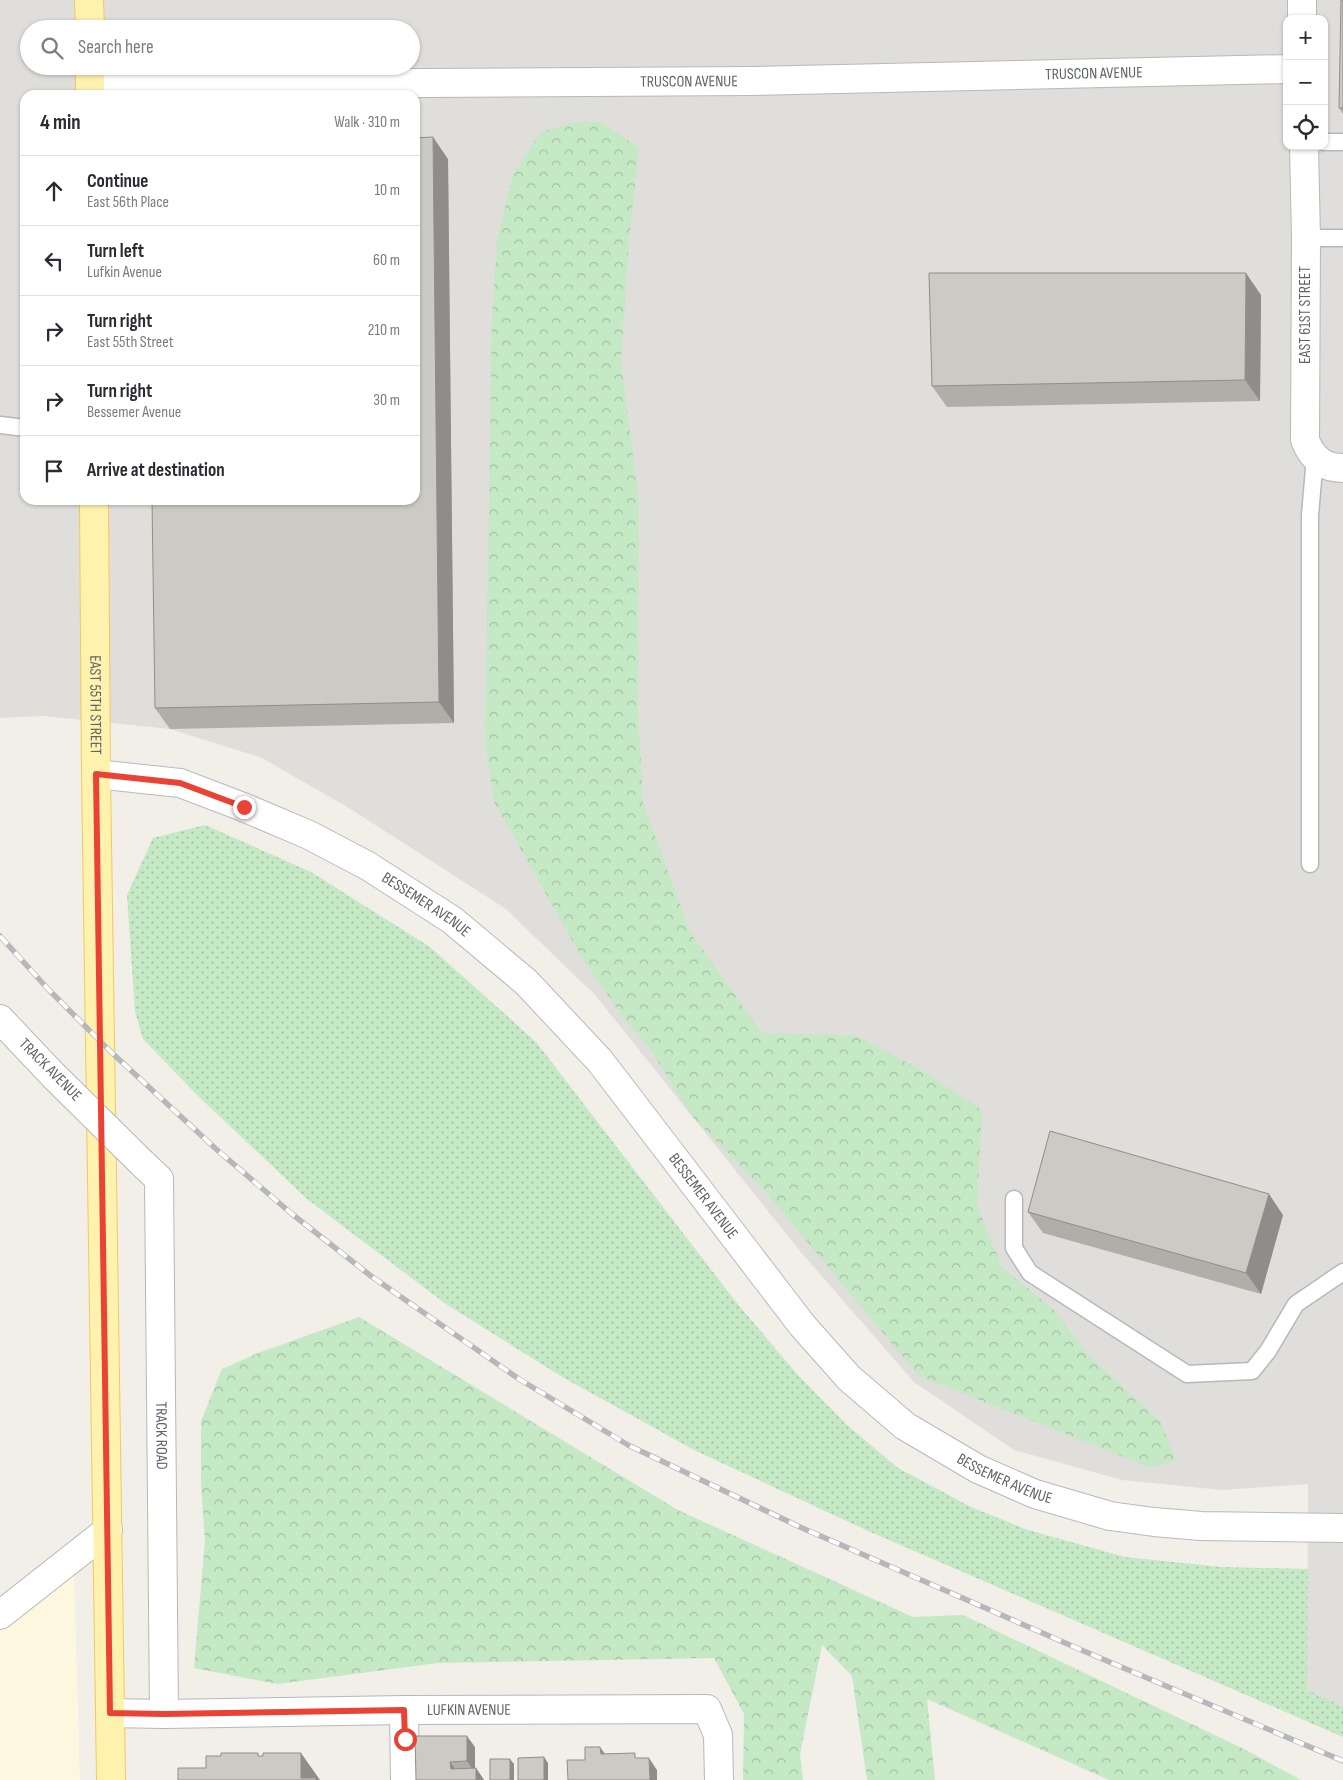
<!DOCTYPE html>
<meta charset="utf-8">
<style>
:root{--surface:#fff;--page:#f7f7f7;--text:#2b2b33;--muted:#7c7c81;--line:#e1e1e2}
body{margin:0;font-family:"Sofia Sans Condensed",sans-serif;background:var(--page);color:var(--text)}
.controls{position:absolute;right:15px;top:15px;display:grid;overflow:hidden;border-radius:10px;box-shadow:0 1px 4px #0004}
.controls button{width:45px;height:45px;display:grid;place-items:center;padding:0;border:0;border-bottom:1px solid var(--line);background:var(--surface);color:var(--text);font:25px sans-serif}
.stop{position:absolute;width:15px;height:15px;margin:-11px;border:4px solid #ea4335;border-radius:50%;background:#fff}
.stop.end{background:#ea4335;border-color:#fff;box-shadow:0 1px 5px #0008}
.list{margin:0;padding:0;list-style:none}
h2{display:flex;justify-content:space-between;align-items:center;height:65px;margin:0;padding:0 20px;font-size:21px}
h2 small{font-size:16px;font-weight:400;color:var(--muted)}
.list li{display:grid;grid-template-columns:32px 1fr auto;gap:15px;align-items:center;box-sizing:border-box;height:70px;padding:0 20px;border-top:1px solid var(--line)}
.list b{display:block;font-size:19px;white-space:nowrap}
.list p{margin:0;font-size:16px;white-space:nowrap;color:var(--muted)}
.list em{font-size:16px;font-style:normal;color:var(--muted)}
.icon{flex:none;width:28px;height:28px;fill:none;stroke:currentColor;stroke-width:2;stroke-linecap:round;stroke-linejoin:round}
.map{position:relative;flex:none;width:1343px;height:1780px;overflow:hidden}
.search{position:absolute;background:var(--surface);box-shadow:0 1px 4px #0004;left:20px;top:20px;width:400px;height:55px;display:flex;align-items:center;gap:12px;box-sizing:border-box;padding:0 18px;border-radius:28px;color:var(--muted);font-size:19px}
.panel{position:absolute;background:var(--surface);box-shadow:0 1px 4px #0004;left:20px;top:90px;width:400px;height:415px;border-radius:15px}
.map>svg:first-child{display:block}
</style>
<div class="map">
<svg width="1343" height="1780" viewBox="0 0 1343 1780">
<defs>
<pattern id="grass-dots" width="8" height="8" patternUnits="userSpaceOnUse" patternTransform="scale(1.25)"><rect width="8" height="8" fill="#c5e8c5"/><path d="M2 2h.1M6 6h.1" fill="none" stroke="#a3c0a4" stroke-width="1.8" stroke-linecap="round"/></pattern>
<pattern id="forest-crowns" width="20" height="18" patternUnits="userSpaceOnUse" patternTransform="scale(1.25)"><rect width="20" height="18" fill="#c5e8c5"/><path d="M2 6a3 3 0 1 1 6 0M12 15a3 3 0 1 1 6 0" fill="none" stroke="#a3c0a4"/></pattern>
</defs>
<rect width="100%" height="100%" fill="#f1efe8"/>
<path fill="#fef7e0" d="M74,1575l6,205h-80v-149z"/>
<path fill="#e0deda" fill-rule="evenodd" d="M0,0h1343v1706l-36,-16 1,-206 -86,6 -100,-10 -108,-30 -100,-68 -115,-132 -204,-255 -89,-86 -157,-101 -87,-50 -92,-29 -126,-13 -44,2zM1287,19h37v127h-37zM29,29h382v37h-382zM25,95h390v405h-390z"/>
<path fill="url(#grass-dots)" d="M205,825l106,47 119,75 106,95 200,260 61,72 50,51 51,43 73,39 57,23 97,27 97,10 86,2 -1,121 36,16v31l-477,-207 -170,-79 -132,-73 -118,-74 -139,-105 -111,-105 -53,-55 -8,-27 -8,-117 26,-57z"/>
<path fill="url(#forest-crowns)" d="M574,122h26l39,26 -10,91 -8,123 18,140 -1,208 5,93 47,129 72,101 95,3 66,35 59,39 -5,95 25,62 52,43 34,45 73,67 15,39 -27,6 -230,-91 -156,-187 -72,-74 -42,-68 -29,-34 -38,-55 -88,-156 -9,-61 7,-427 6,-79 15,-61 28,-42z
M359,1317l319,193 235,107 50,-2 281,134 57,31h-192l-182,-81 8,81h-68l-15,-104 -30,-31 -22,109 3,26h-60l1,-66 -30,-56 -276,5 -161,21 -83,-16 11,-127 -4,-57v-63l21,-52 36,-16z"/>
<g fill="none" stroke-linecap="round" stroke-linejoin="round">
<defs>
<path id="lane" d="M1324,142h19
M1306,238h37
M0,425l25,3
M1310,864v-349l5,-58
M1014,1199v49l16,25 157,101 65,-3 16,-20 28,-47 47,-32"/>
<g id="street">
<path d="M1302,0v19"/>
<path id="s1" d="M90,85l663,-4 534,-12"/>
<path d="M1304,146l2,92 -1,202c7,18 18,28 38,28"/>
<path d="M0,1019l53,56"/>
<path id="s2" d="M142,1163l17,16 5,535"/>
<path d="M0,1615l108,-85"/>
<path d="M404,1710l1,70"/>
<path id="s3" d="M110,1713l54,1 240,-4 303,-1 11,26 1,45"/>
</g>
<g id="secondary">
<path id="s4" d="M96,774l84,9 63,24 66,28 59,31 84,54 74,62 74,79 202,264 47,53 56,48 73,43 57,25 75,22 44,6 47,4 142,2"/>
</g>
<g id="primary">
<path d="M89,0l1,29"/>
<path d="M90,66v29"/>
<path id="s5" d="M94,500l2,274 15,1006"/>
</g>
</defs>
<use href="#lane" stroke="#b5b8bc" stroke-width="19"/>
<use href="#street" stroke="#b5b8bc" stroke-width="30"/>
<use href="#secondary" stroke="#b6babf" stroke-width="30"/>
<use href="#primary" stroke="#f2c960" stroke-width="30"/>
<use href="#lane" stroke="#fff" stroke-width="16"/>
<use href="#street" stroke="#fff" stroke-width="28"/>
<use href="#secondary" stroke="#fff" stroke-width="28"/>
<use href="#primary" stroke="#fff2af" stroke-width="28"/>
<defs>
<path id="rail" d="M0,936l48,53 63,63 105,97 76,65 79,62 148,103 109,66 172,82 286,125 257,109"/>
</defs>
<use href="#rail" stroke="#b6b7b8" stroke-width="5.5"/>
<use href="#rail" stroke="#fff" stroke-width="4" stroke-dasharray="11" stroke-linecap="butt"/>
<defs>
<path id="street-bridge" d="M53,1075l89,88"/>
</defs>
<use href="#street-bridge" stroke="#b5b8bc" stroke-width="30" stroke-linecap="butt"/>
<use href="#street-bridge" stroke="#fff" stroke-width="28"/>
</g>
<path fill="#afaea9" d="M1343,0v114l-4,-6z
M448,159l6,564 -284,6 -15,-21z
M1261,295l-1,106 -313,6 -15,-21z
M1028,1212l255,3 -22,79 -218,-61z
M475,1747v21h1l8,12h-68z"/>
<path fill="#8f8d8a" d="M433,137l15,22 6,564 -15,-21z
M1246,273l15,22 -1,106 -15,-21z
M1269,1194l14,21 -22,79 -15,-21z
M467,1736l8,11v26l-8,-12z
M600,1747l8,11 -7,-4z
M301,1753l19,27h-17l-2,-2z
M544,1757l4,6v17h-4z
M649,1758l8,12v10h-7z
M510,1759l4,5v16h-4z
M450,1762l8,11 -7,-4z
M476,1768l8,12h-8z"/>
<path fill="#cccac5" stroke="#8f8d8a" d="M1341,0h2v108h-4z
M433,137l6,565 -284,6 -3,-208h263v-362z
M929,273h317l-1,107 -313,6z
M1050,1131l219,63 -23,79 -218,-61z
M415,1736h52v25l-17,1 1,7 25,-1v12h-60z
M585,1747h15l1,7 34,-1v5h14l1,22h-82l-1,-20h18z
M221,1753h37v3h5v-3h38v25h15v2h-138v-12h28v-12h15z
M544,1757v23h-26v-22z
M490,1759h20v21h-20z"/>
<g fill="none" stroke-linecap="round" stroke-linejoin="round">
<path stroke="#ea4335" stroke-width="6" d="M244,807l-64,-24 -84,-9 14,939 54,1 240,-4 1,29"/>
</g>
<g text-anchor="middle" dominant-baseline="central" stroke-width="4" stroke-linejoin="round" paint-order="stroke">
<g font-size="16" fill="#5f6368" stroke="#fff">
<text stroke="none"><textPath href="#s1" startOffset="1004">TRUSCON AVENUE</textPath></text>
<text stroke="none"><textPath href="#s1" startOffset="599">TRUSCON AVENUE</textPath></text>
<text transform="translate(1305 315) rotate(-90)">EAST 61ST STREET</text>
<text stroke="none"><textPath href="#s5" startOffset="205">EAST 55TH STREET</textPath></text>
<text stroke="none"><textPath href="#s4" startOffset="360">BESSEMER AVENUE</textPath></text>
<text transform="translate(50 1070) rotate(45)">TRACK AVENUE</text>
<text stroke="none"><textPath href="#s4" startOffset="765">BESSEMER AVENUE</textPath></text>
<text stroke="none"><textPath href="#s2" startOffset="280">TRACK ROAD</textPath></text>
<text stroke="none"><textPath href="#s4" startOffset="1185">BESSEMER AVENUE</textPath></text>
<text stroke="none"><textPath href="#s3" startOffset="359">LUFKIN AVENUE</textPath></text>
</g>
</g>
</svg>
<div class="controls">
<button>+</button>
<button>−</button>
<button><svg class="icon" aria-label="locate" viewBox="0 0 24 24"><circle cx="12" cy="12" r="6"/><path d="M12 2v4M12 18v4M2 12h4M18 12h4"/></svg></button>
</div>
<div class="stop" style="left:405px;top:1739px"></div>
<div class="stop end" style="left:244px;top:807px"></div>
<div class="search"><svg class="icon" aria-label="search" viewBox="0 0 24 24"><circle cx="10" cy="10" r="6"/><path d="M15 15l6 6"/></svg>Search here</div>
<section class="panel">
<h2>4 min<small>Walk · 310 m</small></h2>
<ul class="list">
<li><svg class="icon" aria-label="ahead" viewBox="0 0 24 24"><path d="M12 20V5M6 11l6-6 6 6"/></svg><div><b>Continue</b><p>East 56th Place</p></div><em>10 m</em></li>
<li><svg class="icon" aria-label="left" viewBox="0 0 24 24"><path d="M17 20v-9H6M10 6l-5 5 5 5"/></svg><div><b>Turn left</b><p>Lufkin Avenue</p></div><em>60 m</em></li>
<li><svg class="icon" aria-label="right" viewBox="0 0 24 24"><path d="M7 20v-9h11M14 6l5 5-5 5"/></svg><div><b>Turn right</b><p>East 55th Street</p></div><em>210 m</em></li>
<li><svg class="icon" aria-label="right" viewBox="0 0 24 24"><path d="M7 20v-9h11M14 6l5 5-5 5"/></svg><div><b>Turn right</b><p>Bessemer Avenue</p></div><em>30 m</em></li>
<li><svg class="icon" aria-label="arrive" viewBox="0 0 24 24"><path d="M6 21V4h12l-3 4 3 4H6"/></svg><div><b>Arrive at destination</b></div></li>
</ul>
</section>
</div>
